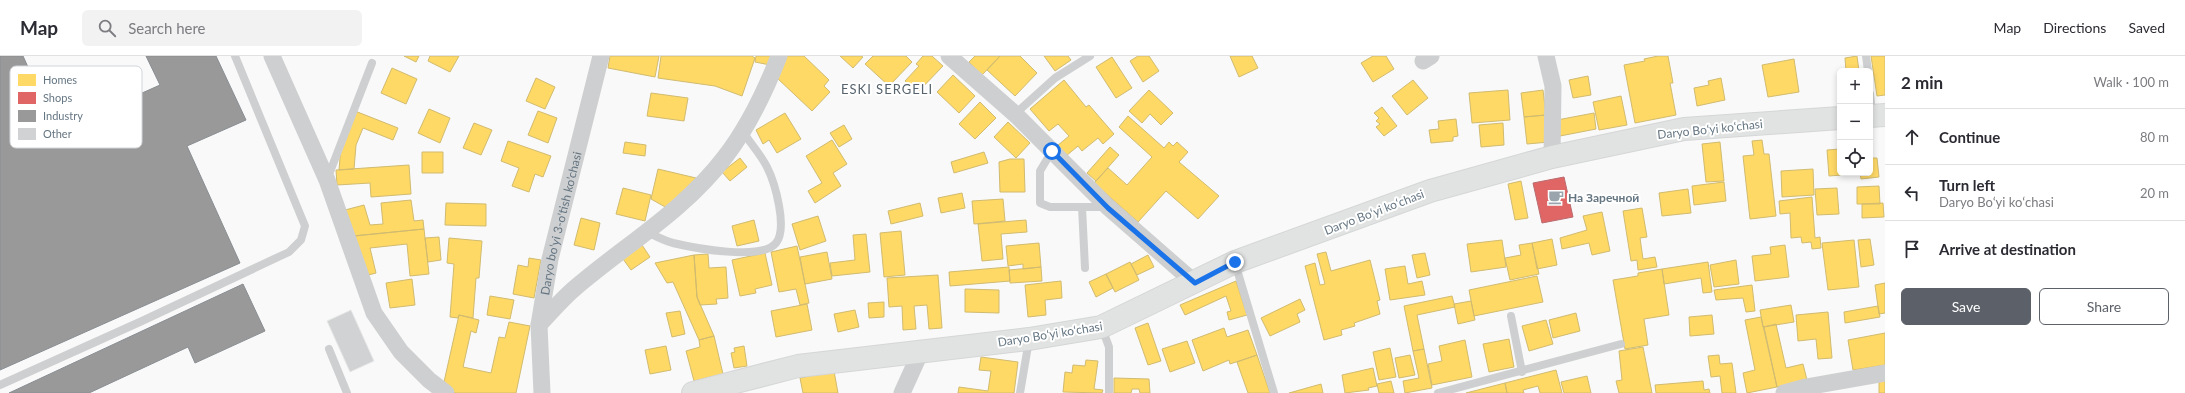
<!DOCTYPE html>
<meta charset="utf-8">
<style>
:root{--surface:#fff;--page:#f2f2f3;--text:#2b2b33;--muted:#7c7c81;--line:#e1e1e2;--accent:#5c6169}
body{margin:0;font-family:Lato,sans-serif;background:var(--page);color:var(--text)}
.controls{position:absolute;right:12px;top:12px;display:grid;overflow:hidden;border-radius:6px;box-shadow:0 2px 6px #0003}
.controls button{width:36px;height:36px;display:grid;place-items:center;padding:0;border:0;border-bottom:1px solid var(--line);background:var(--surface);color:var(--text);font:20px sans-serif}
.stop{position:absolute;width:12px;height:12px;margin:-9px;border:3px solid #1a73e8;border-radius:50%;background:#fff}
.stop.end{background:#1a73e8;border-color:#fff;box-shadow:0 1px 4px #0008}
.list{margin:0;padding:0;list-style:none}
h2{display:flex;justify-content:space-between;align-items:center;height:52px;margin:0;padding:0 16px;font-size:17px}
h2 small{font-size:13px;font-weight:400;color:var(--muted)}
.list li{display:grid;grid-template-columns:26px 1fr auto;gap:12px;align-items:center;box-sizing:border-box;height:56px;padding:0 16px;border-top:1px solid var(--line)}
.list b{display:block;font-size:15px;white-space:nowrap}
.list p{margin:0;font-size:13px;white-space:nowrap;color:var(--muted)}
.list em{font-size:13px;font-style:normal;color:var(--muted)}
.actions{display:flex;gap:8px;padding:12px 16px}
.actions a{flex:1;padding:9px 0;border:1px solid var(--accent);border-radius:6px;text-align:center;font-size:14px;color:var(--accent)}
.actions .main{background:var(--accent);color:#fff}
.icon{flex:none;width:22px;height:22px;fill:none;stroke:currentColor;stroke-width:2;stroke-linecap:round;stroke-linejoin:round}
.map{position:relative;flex:none;width:1885px;height:337px;overflow:hidden}
header{display:flex;align-items:center;gap:24px;box-sizing:border-box;height:56px;padding:0 20px;background:var(--surface);border-bottom:1px solid var(--line)}
header strong{font-size:19px}
nav{display:flex;gap:22px;margin-inline-start:auto;font-size:14px}
.search{width:280px;height:36px;background:var(--page);display:flex;align-items:center;gap:10px;box-sizing:border-box;padding:0 14px;border-radius:6px;color:var(--muted);font-size:15px}
main{display:flex}
aside{flex:1;background:var(--surface)}
.map>svg:first-child{display:block}
</style>
<header>
<strong>Map</strong>
<div class="search"><svg class="icon" aria-label="search" viewBox="0 0 24 24"><circle cx="10" cy="10" r="6"/><path d="M15 15l6 6"/></svg>Search here</div>
<nav><a>Map</a><a>Directions</a><a>Saved</a></nav>
</header>
<main>
<div class="map">
<svg width="1885" height="337" viewBox="0 0 1885 337">
<rect width="100%" height="100%" fill="#f9f9f9"/>
<path fill="#ffd966" stroke="#d1bb6f" d="M404,0h15l-3,6z
M430,0h29l-9,16 -22,-11z
M610,0h49l-4,21 -47,-9z
M661,0h91l3,2 -13,38 -27,-10 -57,-8z
M756,0h16l-2,9 -15,-3z
M785,0h19l25,24 -5,6 6,6 -18,19 -35,-33z
M840,0h21l2,1 -10,11z
M873,0h33l6,6 -23,24 -24,-22z
M923,0h9l11,10 -25,26 -13,-11 14,-15 -3,-2z
M975,0h25l-18,19 -13,-13z
M1000,0h20l17,17 -22,23 -28,-26z
M1044,0h24l3,4 -16,11z
M1138,0h11l10,15 -16,11 -13,-21z
M1230,0h22l6,12 -19,9z
M1373,0h13l8,13 -21,13 -12,-19z
M1658,0h10l5,27h-3l6,32 -41,8 -11,-58 21,-4 -1,-2z
M1857,0l2,15h-13l-1,-13z
M1871,0h14v39l-8,1z
M1112,1l20,31 -16,10 -20,-31z
M1794,3l5,33 -31,5 -6,-32z
M392,12l25,11 -11,25 -25,-11z
M953,19l22,21 -16,17 -22,-21z
M1588,20l3,19 -18,3 -4,-18z
M536,22l19,9 -10,22 -19,-8z
M1721,22l4,22 -28,6 -3,-18 15,-3 -1,-4z
M1064,24l22,27 3,-2 25,29 -11,10 -5,-6 -16,13 -4,-5 -12,10 -9,-10 12,-10 -11,-12 -9,7 -19,-22z
M1413,24l15,18 -21,17 -15,-19z
M1149,34l24,23 -12,12 -11,-11 -8,9 -13,-12z
M1508,34l2,30 -38,3 -3,-30z
M1543,34l3,25 -22,2 -3,-24z
M651,37l37,5 -4,23 -37,-5z
M1621,40l6,29 -28,5 -6,-28z
M980,46l16,16 -21,21 -16,-15z
M1382,51l15,19 -13,10 -8,-9 4,-3 -4,-3 3,-3 -5,-5z
M429,53l21,9 -10,25 -22,-10z
M355,55l43,17 -5,12 -30,-12 -7,17 -2,24 -15,1 2,-24z
M538,55l19,7 -9,25 -20,-8z
M785,57l16,26 -24,14 -8,-13 -6,4 -7,-14z
M1594,57l2,16 -36,7 -3,-16z
M1546,59l3,27 -22,2 -3,-27z
M1128,60l36,32 5,-6 4,4 4,-4 11,10 -9,10 40,34 -21,23 -32,-28 -28,31 -44,-39 14,-15 19,17 25,-28 -33,-30z
M1456,63l2,17 -5,1v4l-22,2 -2,-13 10,-1 -1,-8z
M1008,66l22,21 -14,15 -22,-21z
M474,67l18,7 -11,25 -18,-7z
M1503,67l1,22 -23,2 -2,-22z
M844,69l8,14 -13,8 -9,-14z
M832,84l15,24 -14,9 8,13 -26,17 -7,-12 14,-8 -16,-27z
M1762,84l2,14h5l7,62 -26,3 -7,-63 11,-1 -2,-14z
M508,85l43,15 -8,21 -8,-3 -6,18 -17,-6 7,-18 -18,-7z
M625,86l21,3 -1,11 -22,-3z
M1720,86l4,39 -18,1 -4,-38z
M1110,91l9,8 -23,26 -9,-8z
M1840,93v24l15,1 -26,2 -2,-26z
M1870,94l1,8h6l2,19 -18,2 -1,-6h10z
M422,96h21v21h-21z
M984,96l4,11 -34,10 -3,-11z
M740,102l7,9 -17,14 -8,-9z
M1010,103h14l1,33h-25l-1,-30z
M409,109l2,29 -40,3 -1,-14 -33,2 -1,-15z
M658,113l38,9 -29,30 -16,-9z
M1813,113l1,26 -32,2 -1,-26z
M1521,125l7,37 -13,2 -7,-36z
M1724,126l2,19 -32,4 -2,-19z
M1879,130l1,18h-23v-17z
M623,132l28,7 -6,26 -29,-7z
M1837,132l2,26 -22,1 -2,-26z
M1688,133l3,24 -29,3 -3,-23z
M962,137l3,15 -24,5 -3,-15z
M1812,141l3,41 5,-1 1,11 -9,1 -1,-7 -9,1 -1,-6 -10,1 -1,-25 -10,1 -1,-13z
M1003,143l2,22 -31,3 -2,-23z
M411,144l3,21 9,-1 1,9 -72,7 -7,-26 19,-5 6,20 13,-1 -2,-21z
M446,147l40,1v22l-41,-1z
M920,147l3,13 -32,8 -3,-13z
M1883,147l1,14 -22,1v-14z
M1642,152l5,29 -7,1 3,21 12,-2 2,10 -19,3 -1,-10 -6,1 -8,-50z
M1602,156l8,39 -18,4 -3,-12 -27,6 -2,-11 27,-8 -4,-14z
M818,160l8,25 -26,9 -8,-26z
M581,162l19,5 -6,27 -20,-5z
M754,164l5,21 -22,5 -5,-20z
M1026,164l1,12 -26,2 2,25 -21,2 -4,-37z
M424,173l5,45 -19,2 -3,-32 -37,4 6,25 -11,3 -10,-40z
M901,175l4,44 -21,2 -4,-44z
M866,178l4,38 -38,4 -2,-13 25,-3 -2,-25z
M439,181l2,23 -13,2 -3,-24z
M449,182l33,3 -3,37h-3l-3,40 -14,-3 -1,3 -8,-1 4,-53 -7,-1z
M1552,183l5,26 -20,4 -5,-26z
M1870,183l4,26 -13,2 -3,-27z
M1502,184l4,27 -35,5 -4,-28z
M1854,184l5,47 -31,3 -6,-47z
M1039,187l2,24 -18,2v-5l-15,2 -2,-20z
M1532,187l7,31 -29,6 -5,-22 16,-3 -2,-10z
M642,189l8,12 -19,13 -8,-11z
M1785,189l4,32 -34,4 -3,-25 19,-2 -1,-7z
M797,190l12,57 -9,2 -4,-16 -17,3 -8,-40z
M827,196l5,27 -27,5 -5,-27z
M1326,196l5,19 39,-11 10,40 -3,1 3,13 -26,9 1,3 -14,4 1,5 -18,5 -19,-74 10,-3 5,22 5,-1 -8,-30z
M765,197l7,32 -17,4 1,4 -16,3 -8,-36z
M1425,197l5,22 -13,3 -5,-23z
M708,198l1,14 17,-1 2,31 -12,1 1,5 -17,1 -3,-8 -3,-42z
M694,199l3,42 17,39 -15,4 -26,-58 -6,1 -12,-20z
M1148,199l6,12 -17,8 -6,-11z
M529,202l12,2 -7,38 -21,-4 5,-29 10,2z
M1736,204l3,24 -25,3 -4,-22z
M1130,206l9,18 -24,12 -9,-18z
M1708,206l4,30 -9,1 -2,-15 -37,6 -2,-15z
M1405,210l3,18 14,-3 3,14 -35,5 -5,-31z
M1009,211l1,14 -60,5 -1,-14z
M1041,211l1,14 -32,2 -1,-13z
M1662,213l7,46 -25,4 4,26 -23,4 -12,-69 25,-4v-3z
M1106,218l7,14 -17,9 -7,-15z
M938,219l4,53 -13,1 -2,-24 -13,1 2,23 -13,1 -1,-24 -13,1 -2,-29z
M1537,220l6,26 -69,14 -5,-26z
M412,223l3,26 -25,3 -4,-25z
M1061,225l1,17 -17,2 1,15 -18,2 -3,-32z
M1236,225l11,34 -18,5 -2,-8 4,-1 -5,-15 -41,19 -5,-10z
M1885,227v30l-6,1 -4,-29z
M1752,229l3,26 -9,1 -3,-14 -27,2 -2,-10z
M965,233l34,1v23l-34,-1z
M490,240l24,4 -4,19 -23,-4z
M1452,240l3,11 -38,8 7,34 -11,2 -9,-45z
M1300,243l5,11 -8,4 3,8 -30,14 -9,-18z
M1471,245l4,19 -17,4 -4,-20z
M884,246v15l-15,1 -1,-15z
M807,248l5,26 -36,7 -5,-26z
M1791,249l3,17 -31,5 -3,-17z
M1878,250l2,11 -35,6 -1,-11z
M855,254l4,17 -21,5 -4,-18z
M680,255l5,23 -13,3 -6,-24z
M1828,256l4,46 -14,1 -2,-20 -18,2 -2,-26z
M1576,257l4,18 -27,7 -4,-18z
M459,259l20,5 -3,13 -5,-2 -8,36 28,6 8,-36 6,1 4,-16 21,4 -14,67h-61l-11,-11z
M1712,259l2,19 -24,2 -1,-19z
M1761,261l16,70 -30,6 -4,-20 12,-3 -10,-50z
M1546,264l7,24 -24,7 -7,-25z
M1148,267l13,38 -13,4 -13,-37z
M1776,268l10,44 17,-4 4,16 -30,7 -13,-60z
M1224,272l3,9 21,-7 9,25 -27,9 -1,-4 -26,11 -11,-31z
M1885,277v32l-32,5 -5,-30z
M714,280l9,38 -29,7 -8,-30 14,-4 -1,-7z
M1509,283l5,28 -25,5 -6,-28z
M1465,284l7,37 -40,8 -4,-21 14,-3 -3,-15z
M1187,285l8,22 -25,9 -8,-23z
M666,290l5,24 -21,4 -5,-24z
M744,290l3,20 -13,2 -3,-15 4,-1 -1,-4z
M1643,291l9,46h-33l-3,-12 6,-1 -3,-29z
M1390,292l6,29 -17,3 -6,-28z
M1424,293l8,39 -27,5 -2,-12 16,-3 -6,-27z
M1257,299l13,38h-22l-11,-31z
M1410,299l5,20 -16,3 -4,-20z
M1719,299l1,9 12,-1 4,30h-14l-2,-17 -9,1 -3,-21z
M981,301l37,5 -4,31h-56l1,-6 29,4 3,-20 -12,-1z
M1086,304l12,1 -4,28 9,1 -1,3 -39,-1 2,-20 7,1 1,-8 12,1z
M1373,312l4,18 -9,2 1,2 -24,3 -3,-18z
M1556,314l6,23h-22l-2,-7 -15,4 1,3h-17l-2,-10z
M834,315l4,22h-35l-3,-15z
M1587,320l4,17h-27l-3,-11z
M1114,322l35,1 1,14h-10l-1,-4h-7l-1,4h-17z
M1879,322h6v15h-6z
M1391,325l3,12h-15l-2,-9z
M1703,325l1,9 5,-1 1,4h-54l-1,-8z
M1505,327l2,10h-41z
M1321,328l2,9h-34z"/>
<path fill="#e06666" stroke="#bb6b6f" d="M1564,121l9,40 -31,6 -9,-40z"/>
<path fill="#999" stroke="#898e92" d="M0,0h23l34,75 103,-46 -14,-29h70l30,64 -59,26 53,117 -240,107z
M243,228l22,47 -70,32 -7,-16 -99,46h-80z"/>
<path fill="#d0d2d3" stroke="#e8e8e8" d="M351,254l23,51 -24,11 -23,-51z"/>
<g fill="none" stroke-linecap="round" stroke-linejoin="round">
<defs>
<path id="secondary" d="M1870,60l15,-1
M693,337l105,-27 231,-27 72,-12 134,-65 195,-71 122,-34 132,-28 156,-11"/>
</defs>
<use href="#secondary" stroke="#d5d6d7" stroke-width="24"/>
<path stroke="#cecfd0" stroke-width="8" d="M1866,0l2,15
M1870,38l2,21
M1015,58l40,-36 35,-22
M1052,95l-12,20v32l10,4h56
M328,121l44,-114
M1082,151l3,61
M648,177c8,3 17,8 25,10 21,5 89,18 103,0 12,-15 -1,-60 -9,-76 -6,-12 -16,-23 -24,-35
M1235,207l39,130
M1511,260l11,56
M1102,272l7,19v46
M329,293l18,44
M0,329l142,-64 147,-69 12,-12 4,-14 -70,-170
M1020,337l9,-53
M1438,337l183,-49"/>
<g stroke="#cecfd0" stroke-width="17">
<path d="M272,0l55,124 47,133 27,39 28,28 17,13"/>
<path d="M949,0l66,58 93,93 87,76"/>
<path d="M1546,0l7,30 -1,71"/>
<path d="M1423,5l8,-5"/>
<path d="M539,269c11,-12 23,-26 36,-37 50,-43 109,-77 150,-131 24,-31 40,-65 54,-101"/>
<path id="s1" d="M542,337l-3,-68 11,-66 51,-203"/>
<path d="M902,337l19,-42"/>
<path d="M1784,337l22,-6 79,-14"/>
</g>
<use href="#secondary" stroke="#e1e2e2" stroke-width="22"/>
</g>
<g fill="none" stroke-linecap="round" stroke-linejoin="round">
<path stroke="#1a73e8" stroke-width="5" d="M1052,95l56,57 87,75 40,-21"/>
</g>
<defs>
<symbol id="cafe-bare" viewBox="-9 -9 18 18"><path d="M-5.5-4.5H6V0H3Q3 3.5 0 3.5H-2.5Q-5.5 3.5-5.5 0ZM3-3.2v2h1.7v-2ZM-6 4.5H4V6H-6Z" fill="#99a4ac" stroke="#fff" stroke-width="2.5" paint-order="stroke"/></symbol>
</defs>
<g fill-rule="evenodd">
<use href="#cafe-bare" x="1545" y="130" width="22" height="22"/>
</g>
<g text-anchor="middle" dominant-baseline="central" stroke-width="4" stroke-linejoin="round" paint-order="stroke">
<g font-size="12" fill="#657683" stroke="#fff">
<text transform="translate(1710 73) rotate(-6)">Daryo Boʻyi koʻchasi</text>
<text transform="translate(1374 156) rotate(-21)">Daryo Boʻyi koʻchasi</text>
<text stroke="none"><textPath href="#s1" startOffset="172">Daryo bo'yi 3-o'tish ko'chasi</textPath></text>
<text transform="translate(1050 278) rotate(-9)">Daryo Boʻyi koʻchasi</text>
</g>
<g font-size="12" font-weight="bold" fill="#657683" stroke="#fff" text-anchor="start">
<text x="1568" y="141">На Заречной</text>
</g>
<g font-size="13" letter-spacing="1" fill="#57646e" stroke="#fff">
<text x="887" y="33">ESKI SERGELI</text>
</g>
</g>
<rect x="10" y="10" width="132" height="82" rx="6" fill="#fff" stroke="#d1d6da" stroke-width="1"/>
<rect x="18" y="18" width="18" height="12" fill="#ffd966"/>
<rect x="18" y="36" width="18" height="12" fill="#e06666"/>
<rect x="18" y="54" width="18" height="12" fill="#999"/>
<rect x="18" y="72" width="18" height="12" fill="#d0d2d3"/>
<g font-size="11" fill="#657683">
<text x="43" y="28">Homes</text>
<text x="43" y="46">Shops</text>
<text x="43" y="64">Industry</text>
<text x="43" y="82">Other</text>
</g>
</svg>
<div class="controls">
<button>+</button>
<button>−</button>
<button><svg class="icon" aria-label="locate" viewBox="0 0 24 24"><circle cx="12" cy="12" r="6"/><path d="M12 2v4M12 18v4M2 12h4M18 12h4"/></svg></button>
</div>
<div class="stop" style="left:1052px;top:95px"></div>
<div class="stop end" style="left:1235px;top:206px"></div>
</div>
<aside>
<h2>2 min<small>Walk · 100 m</small></h2>
<ul class="list">
<li><svg class="icon" aria-label="ahead" viewBox="0 0 24 24"><path d="M12 20V5M6 11l6-6 6 6"/></svg><div><b>Continue</b></div><em>80 m</em></li>
<li><svg class="icon" aria-label="left" viewBox="0 0 24 24"><path d="M17 20v-9H6M10 6l-5 5 5 5"/></svg><div><b>Turn left</b><p>Daryo Boʻyi koʻchasi</p></div><em>20 m</em></li>
<li><svg class="icon" aria-label="arrive" viewBox="0 0 24 24"><path d="M6 21V4h12l-3 4 3 4H6"/></svg><div><b>Arrive at destination</b></div></li>
</ul>
<div class="actions"><a class="main">Save</a><a>Share</a></div>
</aside>
</main>
